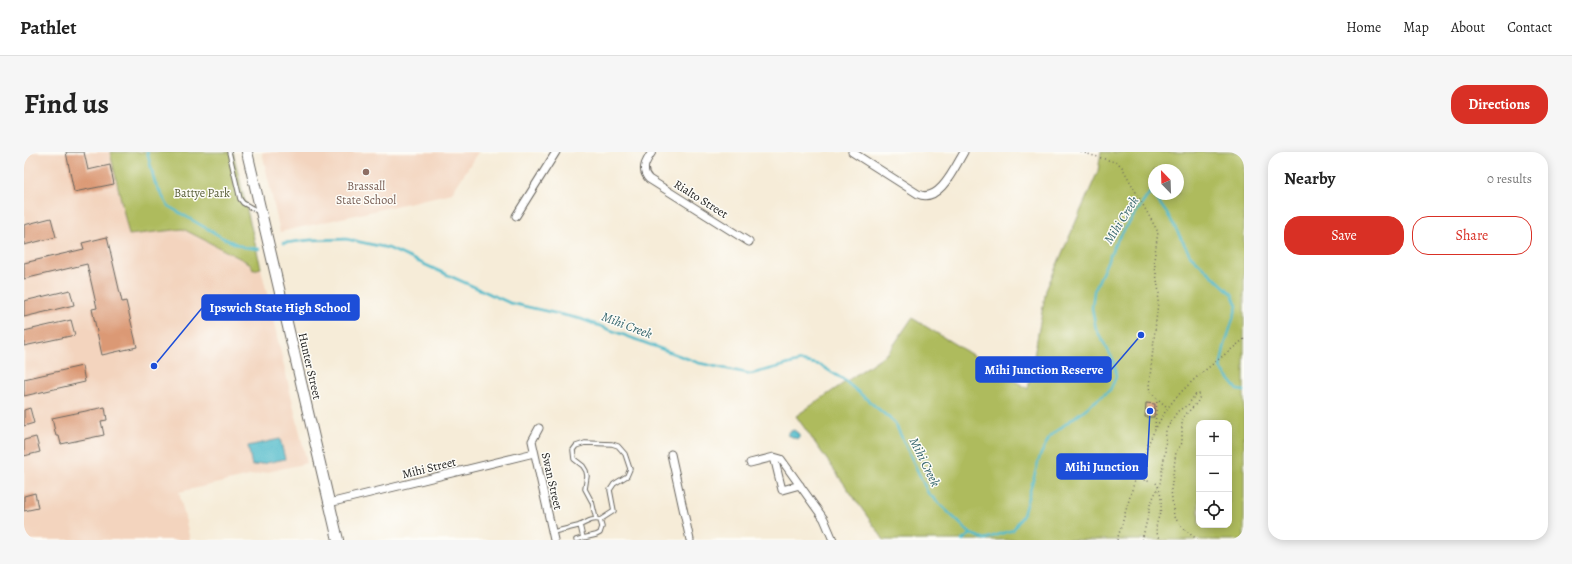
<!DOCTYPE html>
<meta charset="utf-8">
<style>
:root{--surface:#fff;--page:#f6f6f6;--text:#222;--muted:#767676;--line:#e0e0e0;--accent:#d93025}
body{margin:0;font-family:Alegreya,serif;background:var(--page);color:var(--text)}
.controls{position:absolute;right:12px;bottom:12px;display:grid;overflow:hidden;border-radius:8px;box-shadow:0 2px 10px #0003}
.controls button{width:36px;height:36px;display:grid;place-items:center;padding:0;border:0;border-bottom:1px solid var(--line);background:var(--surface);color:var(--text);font:20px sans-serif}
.compass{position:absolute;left:1124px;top:12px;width:36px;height:36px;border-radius:50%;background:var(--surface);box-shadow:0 2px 10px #0003;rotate:337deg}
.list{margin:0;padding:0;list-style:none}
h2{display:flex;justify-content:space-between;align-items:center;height:52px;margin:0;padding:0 16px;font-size:17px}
h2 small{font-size:13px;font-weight:400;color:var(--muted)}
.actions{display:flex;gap:8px;padding:12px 16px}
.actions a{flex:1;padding:9px 0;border:1px solid var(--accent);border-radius:16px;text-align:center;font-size:14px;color:var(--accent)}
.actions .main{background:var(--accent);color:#fff}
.icon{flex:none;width:22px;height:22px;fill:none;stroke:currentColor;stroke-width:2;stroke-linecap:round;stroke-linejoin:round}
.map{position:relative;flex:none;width:1220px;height:388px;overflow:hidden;border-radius:16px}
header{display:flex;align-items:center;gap:24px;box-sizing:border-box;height:56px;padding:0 20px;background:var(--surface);border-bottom:1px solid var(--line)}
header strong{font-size:19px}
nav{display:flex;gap:22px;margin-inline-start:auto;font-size:14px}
.intro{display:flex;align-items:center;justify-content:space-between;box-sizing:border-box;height:96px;padding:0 24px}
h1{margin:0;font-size:28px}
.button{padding:10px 18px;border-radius:16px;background:var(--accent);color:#fff;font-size:14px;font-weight:700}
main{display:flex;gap:24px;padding:0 24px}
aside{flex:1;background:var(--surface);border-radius:16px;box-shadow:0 2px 10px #0003}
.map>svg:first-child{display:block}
</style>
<header>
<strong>Pathlet</strong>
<nav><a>Home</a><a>Map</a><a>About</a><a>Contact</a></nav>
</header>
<div class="intro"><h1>Find us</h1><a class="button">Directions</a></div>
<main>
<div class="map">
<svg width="1220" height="388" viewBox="0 0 1220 388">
<rect width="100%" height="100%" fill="#fdfcf7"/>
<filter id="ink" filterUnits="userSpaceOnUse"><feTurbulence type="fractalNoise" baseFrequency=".025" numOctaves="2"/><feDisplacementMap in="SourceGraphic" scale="8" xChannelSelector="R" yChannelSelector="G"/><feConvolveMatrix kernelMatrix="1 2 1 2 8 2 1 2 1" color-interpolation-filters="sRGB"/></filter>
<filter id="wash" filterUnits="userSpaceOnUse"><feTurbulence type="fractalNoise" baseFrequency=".012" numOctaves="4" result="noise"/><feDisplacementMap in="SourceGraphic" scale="16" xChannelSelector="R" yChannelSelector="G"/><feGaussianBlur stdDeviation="0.9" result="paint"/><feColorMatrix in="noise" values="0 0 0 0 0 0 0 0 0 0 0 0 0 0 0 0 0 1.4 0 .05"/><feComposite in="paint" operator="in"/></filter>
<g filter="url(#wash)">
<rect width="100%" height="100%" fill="#f6ecd8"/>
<path fill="#f3d4be" d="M0,0h86l19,83 54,-6 68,35 2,6 8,-2 46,195 -128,29 11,48h-166z
M238,0h216l-26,41 -172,39z"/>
<path fill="#aebb5d" stroke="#656c3c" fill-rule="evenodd" d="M86,0h123l28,116 -8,2 -2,-6 -68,-35 -54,6z
M1077,0h143v388h-360l-88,-124 93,-64 23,-34 116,71 18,-99 52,-119zM1130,18h24v24h-24zM1175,271h30v102h-30z"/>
<path fill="#4db9c9" stroke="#346a72" d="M770,278l5,4v4l-2,1 -9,-4v-3z
M256,287l5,20 -33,7 -4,-20z"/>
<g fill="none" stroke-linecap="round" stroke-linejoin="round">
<path stroke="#4db9c9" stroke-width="2.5" d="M123,0l8,31 13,23 55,32 20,9 16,2
M260,91l26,-3 36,-1 42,9 122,55 71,16 118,44 52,11 50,-13 19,4 24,15 51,43 33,70 43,41 14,5 28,-9 10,-15 17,-59 10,-20 60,-46 6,-13 -2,-16 -18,-32 -4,-21 2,-17 22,-49 35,-51 19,27 20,37 42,39 5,12 -13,42 -4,20 18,22 6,1
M938,388l9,-6"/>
</g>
<g id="blocks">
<path fill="#db9974" d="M42,0h18l4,18 22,-5 4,19 -40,8z
M27,66l5,19 -32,8v-20z
M83,85l15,65 4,-1 11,46 -35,8 -10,-46 5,-1 -10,-44 -63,15v-16l60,-14 -2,-6z
M46,138l4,15 -50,12v-16z
M47,168l4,15 -51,11v-15z
M58,214l3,16 -61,14v-17z
M1122,251l9,1 -1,13h-9z
M81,255l2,13 -6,1 3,14 -43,9 -2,-8h-3l-4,-18z
M6,256l4,15 -10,3v-16z
M12,285l4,15 -16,4v-16z
M11,341l3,15 -14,3v-15z"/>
</g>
</g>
<g filter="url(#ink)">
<use href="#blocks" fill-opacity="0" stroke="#68655e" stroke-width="1"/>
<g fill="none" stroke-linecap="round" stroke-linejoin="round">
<defs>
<path id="service" d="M205,0l11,47 3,4 16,9
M572,367l-4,-17 -7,-13 2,-13 -1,-5 -3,-5 -9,-7 -1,-9 3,-4 9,-3 27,1 6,2 7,8 5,15 -3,7 -13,8 -4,6 4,21 -14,9
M529,380c8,-2 17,-4 25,-6 9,-3 12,-8 22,-6l2,7 -2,6 -4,2 -13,3 -3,-13
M552,388l7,-2"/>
<path id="minor" d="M628,0c-6,9 -12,18 -3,27l100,63
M828,0l66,42c21,10 37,-27 46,-42
M492,64l40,-64
M515,276l-7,13 22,99
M647,302l19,86
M750,305l8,33 18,-5
M726,311l24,-6 7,2 43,60 9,21
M305,351l205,-50"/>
<path id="secondary" d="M223,0l91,388"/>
</defs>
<use href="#service" stroke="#68655e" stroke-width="5.5"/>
<use href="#minor" stroke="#68655e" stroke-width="9"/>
<use href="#secondary" stroke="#68655e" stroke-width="12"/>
<path stroke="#68655e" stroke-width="1.5" stroke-dasharray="1 3" stroke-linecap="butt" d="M1057,0l37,11 4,4 36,65 -4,28 5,33 -10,93 1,6 18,16
M1131,275l2,-28
M1112,326l15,4
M1132,331c4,5 6,18 5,24 -1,13 -11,22 1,33
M1093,388c14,-44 24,-92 50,-131 19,-27 52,-49 77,-70
M1118,388l7,-28v-5l11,-24 5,-31 1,-22 9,-15 4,-5 9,-5 7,-10 4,-1 1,2 -3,7 -12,12 -3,6v22l-6,9 -5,38 3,27 11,13 13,10"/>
<use href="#service" stroke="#fff" stroke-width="3.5"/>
<use href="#minor" stroke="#fff" stroke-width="7"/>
<use href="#secondary" stroke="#fff" stroke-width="10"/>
</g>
</g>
<circle fill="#8d6e63" stroke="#fdfcf7" stroke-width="1.5" cx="342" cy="20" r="4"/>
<g text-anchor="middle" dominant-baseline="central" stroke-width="3" stroke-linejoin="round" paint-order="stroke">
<g font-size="12" fill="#785e54" stroke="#fdfcf7">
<text x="342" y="34">Brassall<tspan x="342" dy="14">State School</tspan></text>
</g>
<g font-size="12" fill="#565c36" stroke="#fdfcf7">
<text x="178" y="41">Battye Park</text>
</g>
<g font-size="12" fill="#1c1c1c" stroke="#fdfcf7">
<text transform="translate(677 47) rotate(32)">Rialto Street</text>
<text transform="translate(286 214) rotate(77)">Hunter Street</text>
<text transform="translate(405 316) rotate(-14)">Mihi Street</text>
<text transform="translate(528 329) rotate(77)">Swan Street</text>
</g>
<g font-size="13" font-style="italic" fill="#32636a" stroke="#fdfcf7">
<text transform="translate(1097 68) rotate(-58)">Mihi Creek</text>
<text transform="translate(603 173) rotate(21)">Mihi Creek</text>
<text transform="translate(901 310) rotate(64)">Mihi Creek</text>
</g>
</g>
<path fill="none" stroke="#1d4ed8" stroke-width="1.5" d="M130 214L178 156M1117 183L1087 218M1126 259L1123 315"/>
<g fill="#1d4ed8" stroke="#fdfcf7" stroke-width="1.5">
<circle cx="130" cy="214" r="4"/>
<circle cx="1117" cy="183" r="4"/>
<circle cx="1126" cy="259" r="4"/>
</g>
<g fill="#1d4ed8" stroke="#1d4ed8" stroke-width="1.5">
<rect x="178" y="143" width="157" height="25" rx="4"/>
<rect x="952" y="205" width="135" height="25" rx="4"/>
<rect x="1033" y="302" width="90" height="25" rx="4"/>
</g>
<g font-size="13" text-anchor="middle" font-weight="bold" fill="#fff">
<text x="256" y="160">Ipswich State High School</text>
<text x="1020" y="222">Mihi Junction Reserve</text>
<text x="1078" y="319">Mihi Junction</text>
</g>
</svg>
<div class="controls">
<button>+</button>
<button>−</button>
<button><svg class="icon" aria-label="locate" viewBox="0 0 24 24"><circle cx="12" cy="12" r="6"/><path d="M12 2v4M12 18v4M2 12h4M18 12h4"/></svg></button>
</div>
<svg class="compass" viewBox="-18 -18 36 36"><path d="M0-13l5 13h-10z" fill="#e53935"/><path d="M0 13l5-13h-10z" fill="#767676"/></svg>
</div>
<aside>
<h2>Nearby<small>0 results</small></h2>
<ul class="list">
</ul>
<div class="actions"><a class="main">Save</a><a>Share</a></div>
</aside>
</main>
